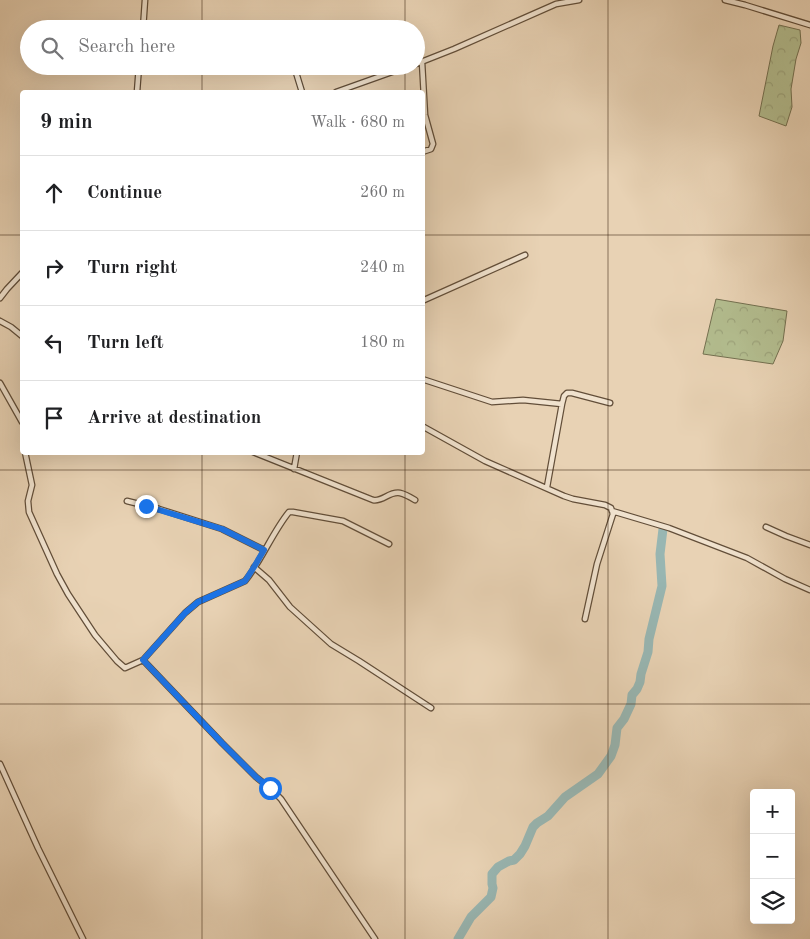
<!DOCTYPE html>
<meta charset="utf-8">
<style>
:root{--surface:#fff;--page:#f2f2f2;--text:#202124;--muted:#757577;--line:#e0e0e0}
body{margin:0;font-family:"Old Standard TT",serif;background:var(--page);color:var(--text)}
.controls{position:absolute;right:15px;bottom:15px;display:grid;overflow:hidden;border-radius:5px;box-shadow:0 5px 20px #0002}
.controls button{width:45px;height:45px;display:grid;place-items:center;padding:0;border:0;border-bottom:1px solid var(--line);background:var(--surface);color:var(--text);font:25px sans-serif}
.stop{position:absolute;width:15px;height:15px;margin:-11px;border:4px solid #1a73e8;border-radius:50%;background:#fff}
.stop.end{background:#1a73e8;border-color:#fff;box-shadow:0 1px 5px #0008}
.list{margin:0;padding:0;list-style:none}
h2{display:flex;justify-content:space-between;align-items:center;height:65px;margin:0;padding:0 20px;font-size:21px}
h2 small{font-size:16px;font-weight:400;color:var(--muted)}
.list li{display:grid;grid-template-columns:32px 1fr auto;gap:15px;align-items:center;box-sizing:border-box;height:75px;padding:0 20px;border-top:1px solid var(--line)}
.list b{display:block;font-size:19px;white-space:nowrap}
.list em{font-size:16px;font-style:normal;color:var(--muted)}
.icon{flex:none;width:28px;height:28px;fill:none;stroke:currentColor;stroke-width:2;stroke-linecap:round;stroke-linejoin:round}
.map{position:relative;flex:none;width:810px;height:939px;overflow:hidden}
.search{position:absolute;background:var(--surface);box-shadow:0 5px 20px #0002;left:20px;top:20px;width:405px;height:55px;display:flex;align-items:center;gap:12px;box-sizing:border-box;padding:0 18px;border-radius:28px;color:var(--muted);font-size:19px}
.panel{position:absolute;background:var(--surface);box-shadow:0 5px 20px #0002;left:20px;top:90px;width:405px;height:365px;border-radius:5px}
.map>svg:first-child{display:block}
</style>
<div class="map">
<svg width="810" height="939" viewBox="0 0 810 939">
<defs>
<pattern id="forest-crowns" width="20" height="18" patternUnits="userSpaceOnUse" patternTransform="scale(1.25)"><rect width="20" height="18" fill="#b3bd8f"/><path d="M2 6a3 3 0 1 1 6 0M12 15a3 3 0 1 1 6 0" fill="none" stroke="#9ba27a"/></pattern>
</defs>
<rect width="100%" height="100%" fill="#e8d2b4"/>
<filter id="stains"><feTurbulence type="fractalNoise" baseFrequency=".004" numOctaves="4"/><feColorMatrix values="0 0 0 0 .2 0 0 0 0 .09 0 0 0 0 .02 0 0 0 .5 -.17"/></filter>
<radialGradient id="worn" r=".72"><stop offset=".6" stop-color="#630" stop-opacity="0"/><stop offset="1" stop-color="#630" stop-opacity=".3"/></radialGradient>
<path fill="url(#forest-crowns)" stroke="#747050" d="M779,25l21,5 1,13 -5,16 -5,30 1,18 -6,19 -27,-10 14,-70z
M716,299l71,12 -4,30 -10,23 -70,-10z"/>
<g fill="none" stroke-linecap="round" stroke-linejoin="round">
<path stroke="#98b6b2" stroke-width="9" d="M458,939l13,-22 20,-20 2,-9 -1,-4v-10l6,-7 11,-6 5,-1 6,-6 5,-8 8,-19 4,-4 11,-7 17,-19 33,-23 13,-18 4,-11 2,-17 7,-9 7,-15 1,-9 5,-6 3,-7 1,-8 7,-22 1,-13 13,-53 -2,-32 3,-25"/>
<defs>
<path id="minor" d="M725,0l20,5 65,20
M143,29l2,-29
M422,62l3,53 8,29 -2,5 -9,3
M416,64l38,-15 102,-45 23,-4
M294,66l8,26
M137,92l2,-26
M336,92l73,-26
M0,298l7,-9 15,-16
M422,301l103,-46
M0,321l11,6 11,9
M422,379l70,23 31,-2 39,4
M0,383l22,39
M422,426l63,35 79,35 9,3 32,6 6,3 2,6 -16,50 -12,55
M25,452l7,33 -4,16 1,11 28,62 11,20 27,41 22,26 8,7 18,-8 42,-47 13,-11 47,-21c17,-21 27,-48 44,-69h4l50,9 46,23
M253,452l120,48c10,2 16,-9 27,-7 5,1 10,4 15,7
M294,469l3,-17
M547,487l15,-83 2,-8 3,-3h5l38,10
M127,501l32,8 63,20 42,21
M612,511l57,17 78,30 38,21 25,11
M766,527l20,9 24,9
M254,567l15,13 21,27 41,37 28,17 72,47
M143,660l79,83 34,34 14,11 11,11 94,140
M0,764l38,84 45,91"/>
</defs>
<use href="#minor" stroke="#624e39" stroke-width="7"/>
<use href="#minor" stroke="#f0e2ce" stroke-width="4.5"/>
</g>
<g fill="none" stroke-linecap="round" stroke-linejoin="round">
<path stroke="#1a73e8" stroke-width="6" d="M146,506l76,23 42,21 -10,17 -9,14 -47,21 -13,11 -42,47 79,83 34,34 14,11"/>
</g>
<path fill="none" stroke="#362210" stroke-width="1" stroke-opacity="0.55" d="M202,0v29M405,0v29M608,0v939M202,66v26M405,66v26M0,235h22M422,235h388M202,452v487M405,452v487M0,470h810M0,704h810"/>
<rect width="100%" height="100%" filter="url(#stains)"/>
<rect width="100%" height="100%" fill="url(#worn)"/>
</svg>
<div class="controls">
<button>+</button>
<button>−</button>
<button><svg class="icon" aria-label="layers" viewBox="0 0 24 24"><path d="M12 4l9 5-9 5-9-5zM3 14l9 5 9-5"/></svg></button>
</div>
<div class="stop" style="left:270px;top:788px"></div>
<div class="stop end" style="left:146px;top:506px"></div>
<div class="search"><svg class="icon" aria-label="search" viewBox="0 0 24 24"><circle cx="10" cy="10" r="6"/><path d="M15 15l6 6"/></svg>Search here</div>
<section class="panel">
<h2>9 min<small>Walk · 680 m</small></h2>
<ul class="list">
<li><svg class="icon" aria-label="ahead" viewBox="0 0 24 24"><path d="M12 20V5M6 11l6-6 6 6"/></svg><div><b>Continue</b></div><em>260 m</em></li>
<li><svg class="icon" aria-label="right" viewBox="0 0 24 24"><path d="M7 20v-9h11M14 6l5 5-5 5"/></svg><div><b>Turn right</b></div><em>240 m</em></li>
<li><svg class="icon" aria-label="left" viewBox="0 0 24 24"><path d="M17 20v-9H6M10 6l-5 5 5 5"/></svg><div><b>Turn left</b></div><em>180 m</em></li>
<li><svg class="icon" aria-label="arrive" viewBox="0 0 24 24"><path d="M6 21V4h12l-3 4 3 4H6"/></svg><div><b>Arrive at destination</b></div></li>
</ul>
</section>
</div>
